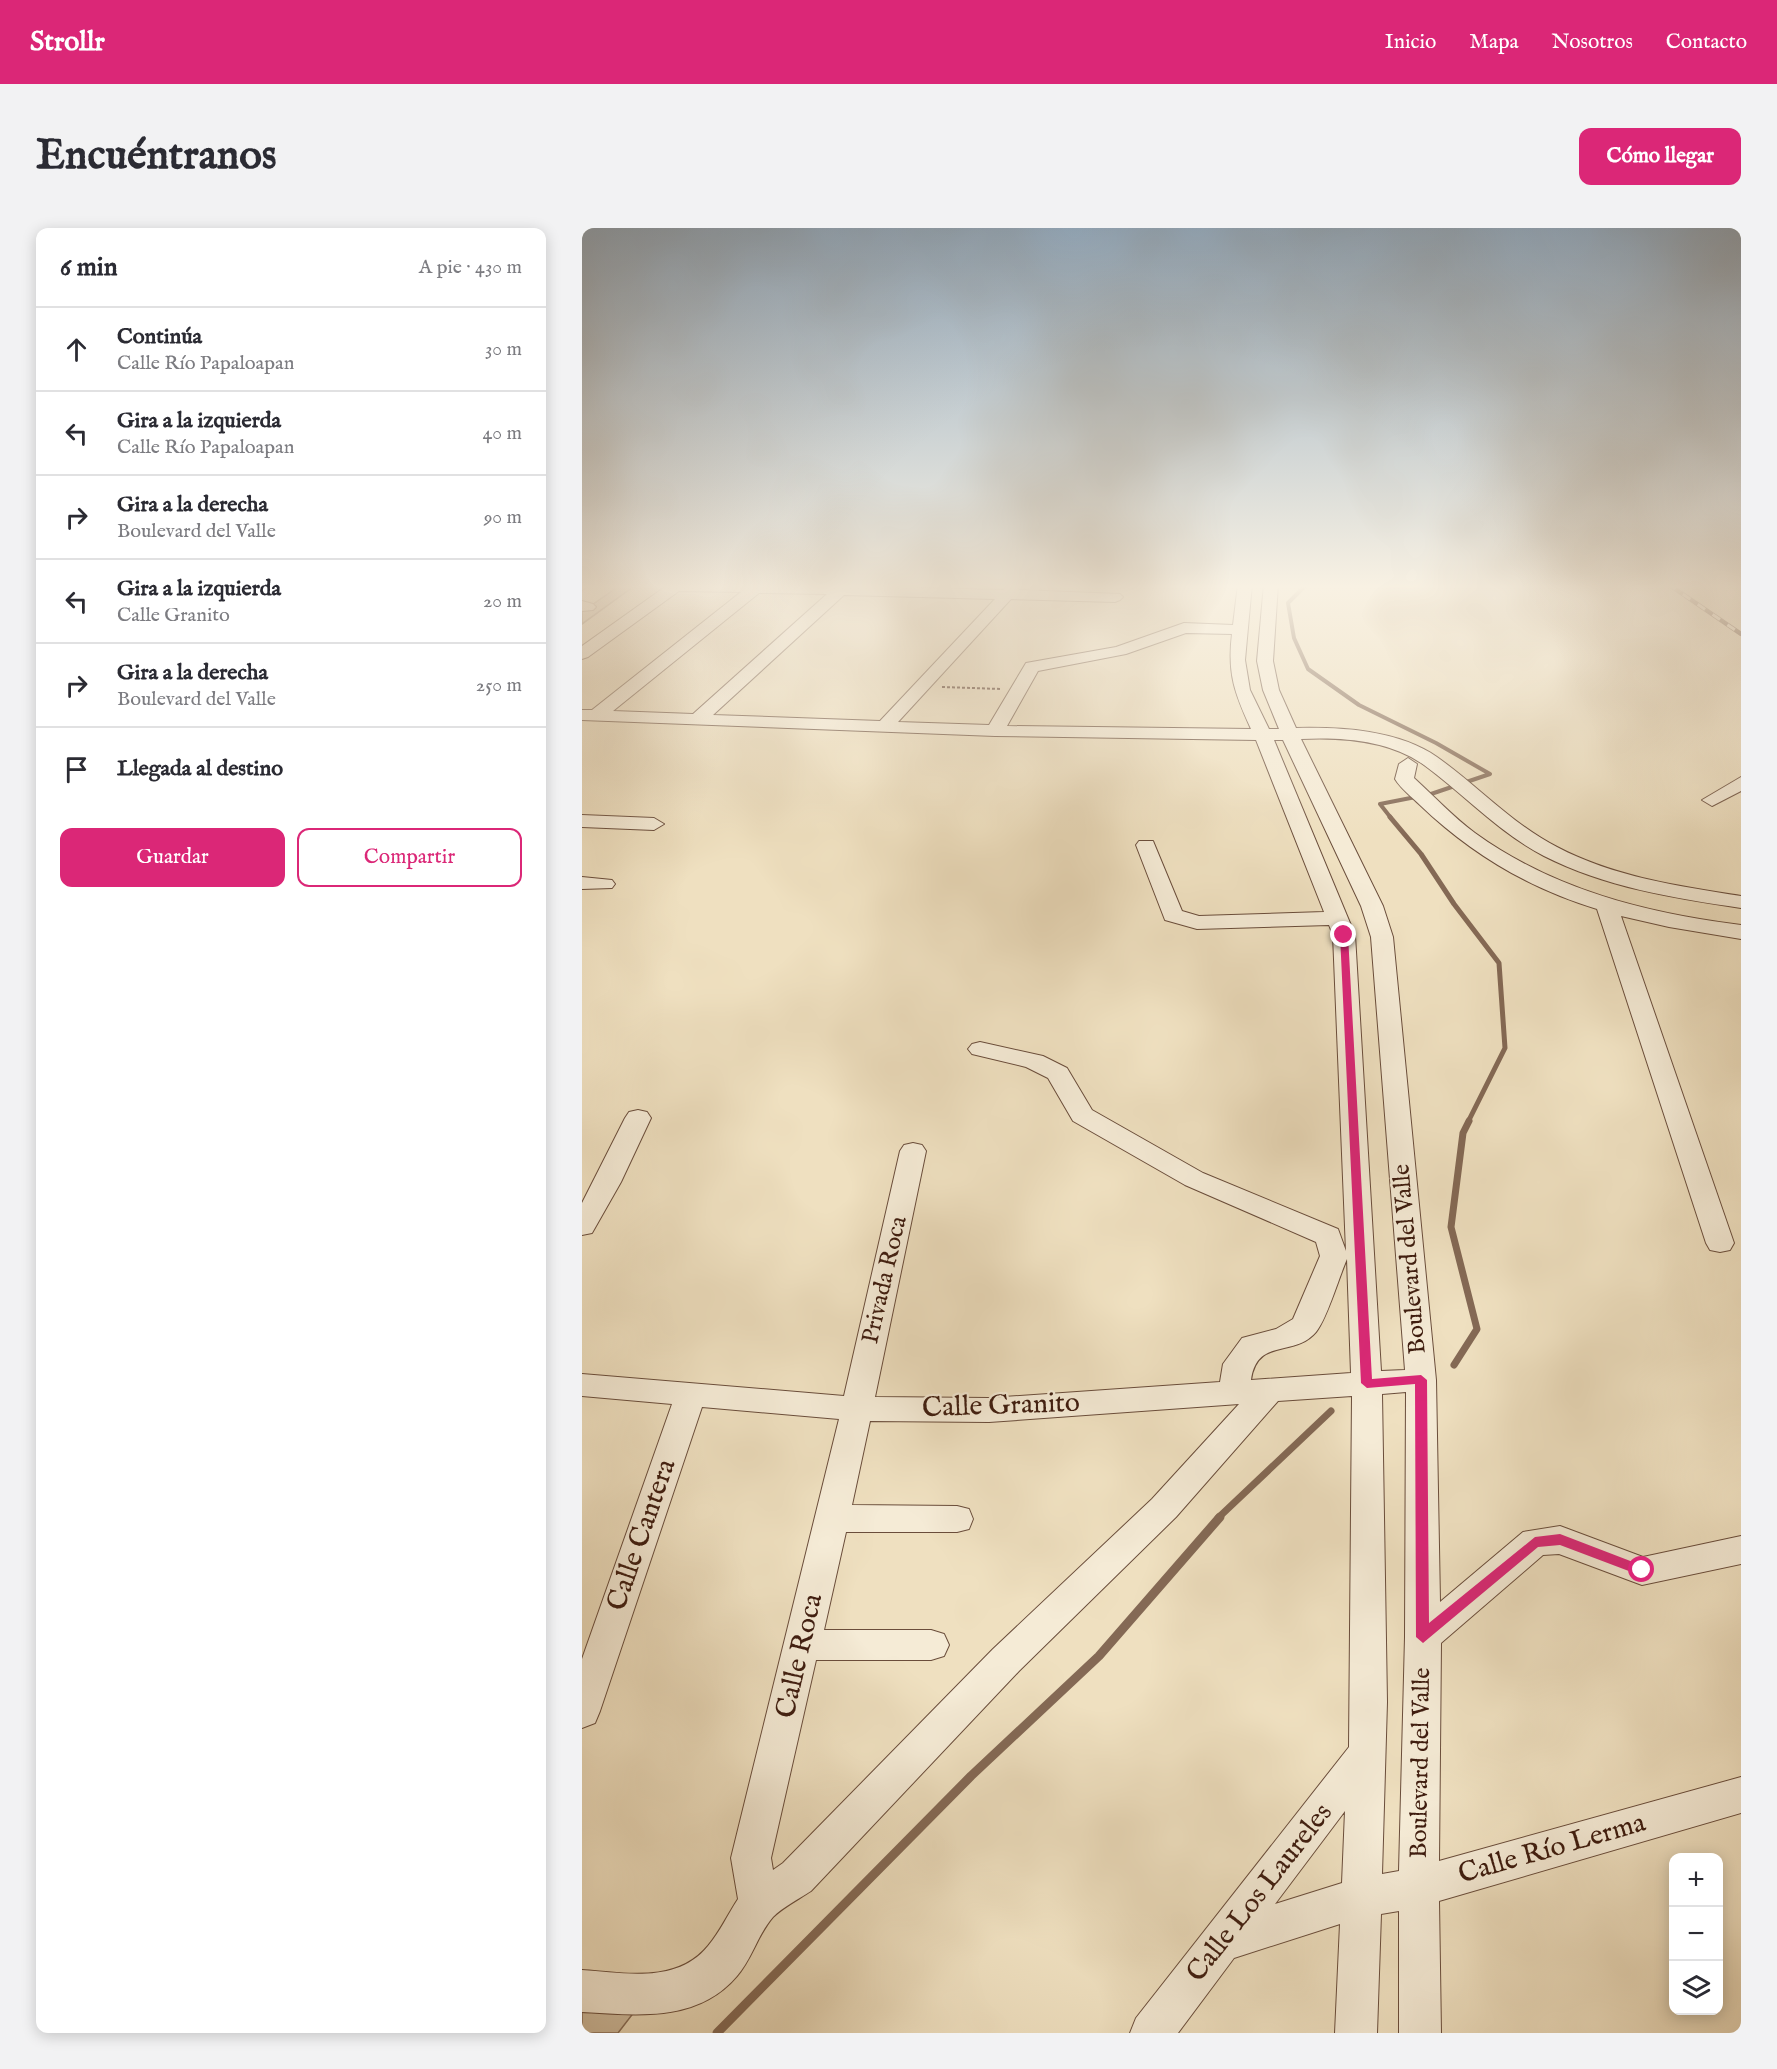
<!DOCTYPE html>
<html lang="es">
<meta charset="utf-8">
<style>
:root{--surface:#fff;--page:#f2f2f3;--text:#2b2b33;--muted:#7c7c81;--line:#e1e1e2;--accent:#db2777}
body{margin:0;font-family:"IM FELL English",serif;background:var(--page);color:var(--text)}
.controls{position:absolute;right:18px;bottom:18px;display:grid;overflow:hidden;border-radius:12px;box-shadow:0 3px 15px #0003}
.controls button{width:54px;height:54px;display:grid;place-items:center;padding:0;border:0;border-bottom:2px solid var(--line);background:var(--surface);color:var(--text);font:30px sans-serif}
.stop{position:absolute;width:18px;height:18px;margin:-14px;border:4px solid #db2777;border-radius:50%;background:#fff}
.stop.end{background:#db2777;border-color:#fff;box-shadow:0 2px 6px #0008}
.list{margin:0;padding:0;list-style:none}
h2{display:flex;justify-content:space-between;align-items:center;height:78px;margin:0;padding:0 24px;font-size:26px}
h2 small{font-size:20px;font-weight:400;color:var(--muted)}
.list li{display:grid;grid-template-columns:39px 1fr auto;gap:18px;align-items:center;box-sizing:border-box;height:84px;padding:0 24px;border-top:2px solid var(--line)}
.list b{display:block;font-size:22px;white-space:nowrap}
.list p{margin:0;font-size:20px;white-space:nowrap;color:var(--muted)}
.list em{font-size:20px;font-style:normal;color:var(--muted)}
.actions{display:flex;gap:12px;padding:18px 24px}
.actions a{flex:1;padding:14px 0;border:2px solid var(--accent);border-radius:12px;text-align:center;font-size:21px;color:var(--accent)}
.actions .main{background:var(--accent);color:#fff}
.icon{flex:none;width:33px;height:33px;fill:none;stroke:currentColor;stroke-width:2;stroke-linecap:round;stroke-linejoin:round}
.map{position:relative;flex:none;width:1159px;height:1805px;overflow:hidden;border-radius:12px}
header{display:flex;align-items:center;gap:36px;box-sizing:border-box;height:84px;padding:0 30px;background:var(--accent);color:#fff}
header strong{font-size:28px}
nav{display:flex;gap:33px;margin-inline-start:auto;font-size:21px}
.intro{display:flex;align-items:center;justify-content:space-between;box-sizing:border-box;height:144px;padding:0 36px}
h1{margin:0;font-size:42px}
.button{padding:15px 27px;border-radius:12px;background:var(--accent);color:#fff;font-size:21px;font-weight:700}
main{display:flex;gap:36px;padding:0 36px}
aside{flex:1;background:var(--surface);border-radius:12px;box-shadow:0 3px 15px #0003}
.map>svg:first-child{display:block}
</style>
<header>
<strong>Strollr</strong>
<nav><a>Inicio</a><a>Mapa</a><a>Nosotros</a><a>Contacto</a></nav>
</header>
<div class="intro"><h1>Encuéntranos</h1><a class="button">Cómo llegar</a></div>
<main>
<aside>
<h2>6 min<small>A pie · 430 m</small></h2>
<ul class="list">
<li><svg class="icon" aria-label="ahead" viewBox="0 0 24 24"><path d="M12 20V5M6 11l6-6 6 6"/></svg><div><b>Continúa</b><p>Calle Río Papaloapan</p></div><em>30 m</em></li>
<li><svg class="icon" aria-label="left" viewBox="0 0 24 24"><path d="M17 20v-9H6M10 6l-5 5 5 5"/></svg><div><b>Gira a la izquierda</b><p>Calle Río Papaloapan</p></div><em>40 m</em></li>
<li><svg class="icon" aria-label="right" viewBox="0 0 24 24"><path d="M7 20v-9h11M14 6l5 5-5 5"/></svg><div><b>Gira a la derecha</b><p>Boulevard del Valle</p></div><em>90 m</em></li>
<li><svg class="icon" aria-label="left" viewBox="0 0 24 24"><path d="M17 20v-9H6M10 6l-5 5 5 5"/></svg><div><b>Gira a la izquierda</b><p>Calle Granito</p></div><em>20 m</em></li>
<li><svg class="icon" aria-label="right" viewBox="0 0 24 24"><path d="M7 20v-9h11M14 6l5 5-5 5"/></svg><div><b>Gira a la derecha</b><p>Boulevard del Valle</p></div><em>250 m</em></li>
<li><svg class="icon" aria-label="arrive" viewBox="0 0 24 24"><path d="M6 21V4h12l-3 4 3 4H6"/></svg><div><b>Llegada al destino</b></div></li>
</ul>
<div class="actions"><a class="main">Guardar</a><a>Compartir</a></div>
</aside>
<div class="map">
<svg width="1159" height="1805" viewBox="0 0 1159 1805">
<rect width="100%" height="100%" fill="#efe0c0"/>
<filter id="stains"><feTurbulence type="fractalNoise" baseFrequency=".00333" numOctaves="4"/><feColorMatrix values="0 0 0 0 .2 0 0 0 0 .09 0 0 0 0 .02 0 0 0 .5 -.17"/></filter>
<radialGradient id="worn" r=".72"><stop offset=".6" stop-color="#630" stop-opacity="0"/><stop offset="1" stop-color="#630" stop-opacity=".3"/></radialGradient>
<path fill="#d1bfa2" stroke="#886e58" stroke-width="1.5" d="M40,356h15l-55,40v-12z
M0,1778l56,1 -20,26h-36z"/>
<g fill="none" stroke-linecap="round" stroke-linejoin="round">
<path stroke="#846955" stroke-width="4" d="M725,356l-19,19 6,35 14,31 51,36 77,38 54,31 -59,20 -51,10 11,14"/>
<path stroke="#846955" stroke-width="5" d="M808,589l31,37 33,50 45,59 6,85 -37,74"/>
<path stroke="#846955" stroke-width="7" d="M872,1137l23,-36 -26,-102 12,-94 6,-12
M636,1290l113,-107"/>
<path stroke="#846955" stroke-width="9" d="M135,1805l254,-257 128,-120 121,-139"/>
<defs>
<path id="minor" d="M0,356h10l-10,6z
M87,356h182l1,2 151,4 10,-6 5,1 1,5 101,4 3,3 -3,3 -5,2 -104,-3 -113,123 91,3 37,-62 90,-16 68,-24 49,2 5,-41h14l-7,76 5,30 19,39h10l-16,-39 -6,-29 7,-77h14l-5,77 6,29 17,38c46,-1 102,2 141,29 41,29 75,67 120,90 57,30 121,39 184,49v12c-68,-10 -136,-21 -197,-52 -45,-23 -80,-62 -120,-91 -35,-25 -82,-28 -123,-26l82,167 10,31 43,443 4,222 83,-70 37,-6 83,31 98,-21v28l-99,21 -83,-31 -16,1 -102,88 -2,218 302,-84v36l-302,88 2,132h-42v-122l-18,3 -4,119h-42l5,-109 -106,34 -56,75h-48l6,-15 213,-271 3,-351 -74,5 -102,116 -157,154 -208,220c-12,8 -28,16 -38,26 -15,17 -21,42 -36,59 -40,47 -100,39 -155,36v-42c43,3 95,14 126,-24 12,-14 20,-32 30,-47l-7,-41 108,-439 -137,-12 -102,304 -5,12 -13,5v-69l90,-255 -90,-8v-22l262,22 56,-245 4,-6 9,-2 9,2 4,6 -51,246 114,1 231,-16 3,-18 19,-26 34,-9 17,-10 27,-63 -4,-14 -131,-57 -112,-64 -25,-43 -22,-11 -54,-13 -4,-5 4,-5 8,-2 63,14 24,12 25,42 111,63 135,56 8,22 -13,-316 -4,-10 -132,4 -32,-9 -29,-75 3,-4h14l29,70 17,5 125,-4 -68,-172 -261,-4 -413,-16v-10h10l149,-118 -62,-1 -91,66 -6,2v-13zM177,365l68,1 -134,120 -80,-3zM262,367l151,4 -115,122 -167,-6zM604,405l46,1c-5,40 3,60 19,95l-244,-3 31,-55 88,-17zM692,512h9l78,166 10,31 34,433 -24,1 -26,-436zM765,1031l4,114 -100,7c6,-43 43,-22 65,-48 11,-13 23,-55 31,-73zM824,1164l-1,245 -6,234 -17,3 5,-172 -5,-308zM657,1176l-87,95 -159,150 -210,214 -10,7 -2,-12 45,-198h115l13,-4 5,-11 -5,-11 -13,-4h-107l22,-98h111l12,-3 4,-10 -4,-10 -12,-3 -105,-1 18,-84 119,1zM763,1583l-3,72 -67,21z
M0,373l11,3 3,3 -3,3 -11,1z
M826,530l9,6 -3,14c20,18 39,39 61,55 79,57 171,80 266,92v14l-72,-12 -48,-11 113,327 -4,7 -10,2 -10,-2 -4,-7 -109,-334c-67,-20 -127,-56 -177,-104 -8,-8 -19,-16 -25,-26l4,-15z
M1159,549v14l-29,15 -10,-6z
M0,587l72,3 10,6 -10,6 -72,-3z
M0,649l30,3 3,4 -3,4 -30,1z
M56,882l9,2 4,6 -30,64 -25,44 -4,7 -10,2v-32l43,-85 4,-6z"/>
</defs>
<use href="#minor" stroke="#6a4d3b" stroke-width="2"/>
<path stroke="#3e1c0f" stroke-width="2" stroke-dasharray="3 2" stroke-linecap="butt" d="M360,459l59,2"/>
<use href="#minor" fill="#f5ebd6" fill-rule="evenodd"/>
<defs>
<path id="rail" d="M1086,356l73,50"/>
</defs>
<use href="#rail" stroke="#3e1c0f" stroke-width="4.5"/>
<use href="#rail" stroke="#f5ebd6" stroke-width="3" stroke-dasharray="9" stroke-linecap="butt"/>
</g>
<linearGradient id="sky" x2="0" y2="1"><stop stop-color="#93abc0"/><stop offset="0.59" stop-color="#f8f1e3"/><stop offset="1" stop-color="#f8f1e3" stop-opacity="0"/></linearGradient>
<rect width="1159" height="608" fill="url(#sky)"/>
<path fill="#db2777" d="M762,705l4,2 24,444 49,-4 6,5 2,243 106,-86 25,-3 86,33 2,3 -6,6 -82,-31 -22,2 -115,96 -7,-6 -1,-253 -48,4 -6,-5 -21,-448z"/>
<g text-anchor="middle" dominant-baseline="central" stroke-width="4.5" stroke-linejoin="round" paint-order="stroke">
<g font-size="24" fill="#3e1c0f" stroke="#f5ebd6">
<text transform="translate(828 1031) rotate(-95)">Boulevard del Valle</text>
<text transform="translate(303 1052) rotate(-77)">Privada Roca</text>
<text transform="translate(839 1535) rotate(-89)">Boulevard del Valle</text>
</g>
<g font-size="28" fill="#3e1c0f" stroke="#f5ebd6">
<text transform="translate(419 1178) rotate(-2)">Calle Granito</text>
<text transform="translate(60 1307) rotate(-71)">Calle Cantera</text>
<text transform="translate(218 1428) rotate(-77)">Calle Roca</text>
<text transform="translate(970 1621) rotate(-16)">Calle Río Lerma</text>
<text transform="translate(678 1665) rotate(-52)">Calle Los Laureles</text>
</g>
</g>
<rect width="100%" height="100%" filter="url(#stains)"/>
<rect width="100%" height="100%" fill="url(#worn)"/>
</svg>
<div class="controls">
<button>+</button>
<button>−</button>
<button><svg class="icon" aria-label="layers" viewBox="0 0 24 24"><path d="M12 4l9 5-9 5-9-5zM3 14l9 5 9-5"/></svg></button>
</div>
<div class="stop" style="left:1060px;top:1342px"></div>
<div class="stop end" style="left:762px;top:707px"></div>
</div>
</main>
